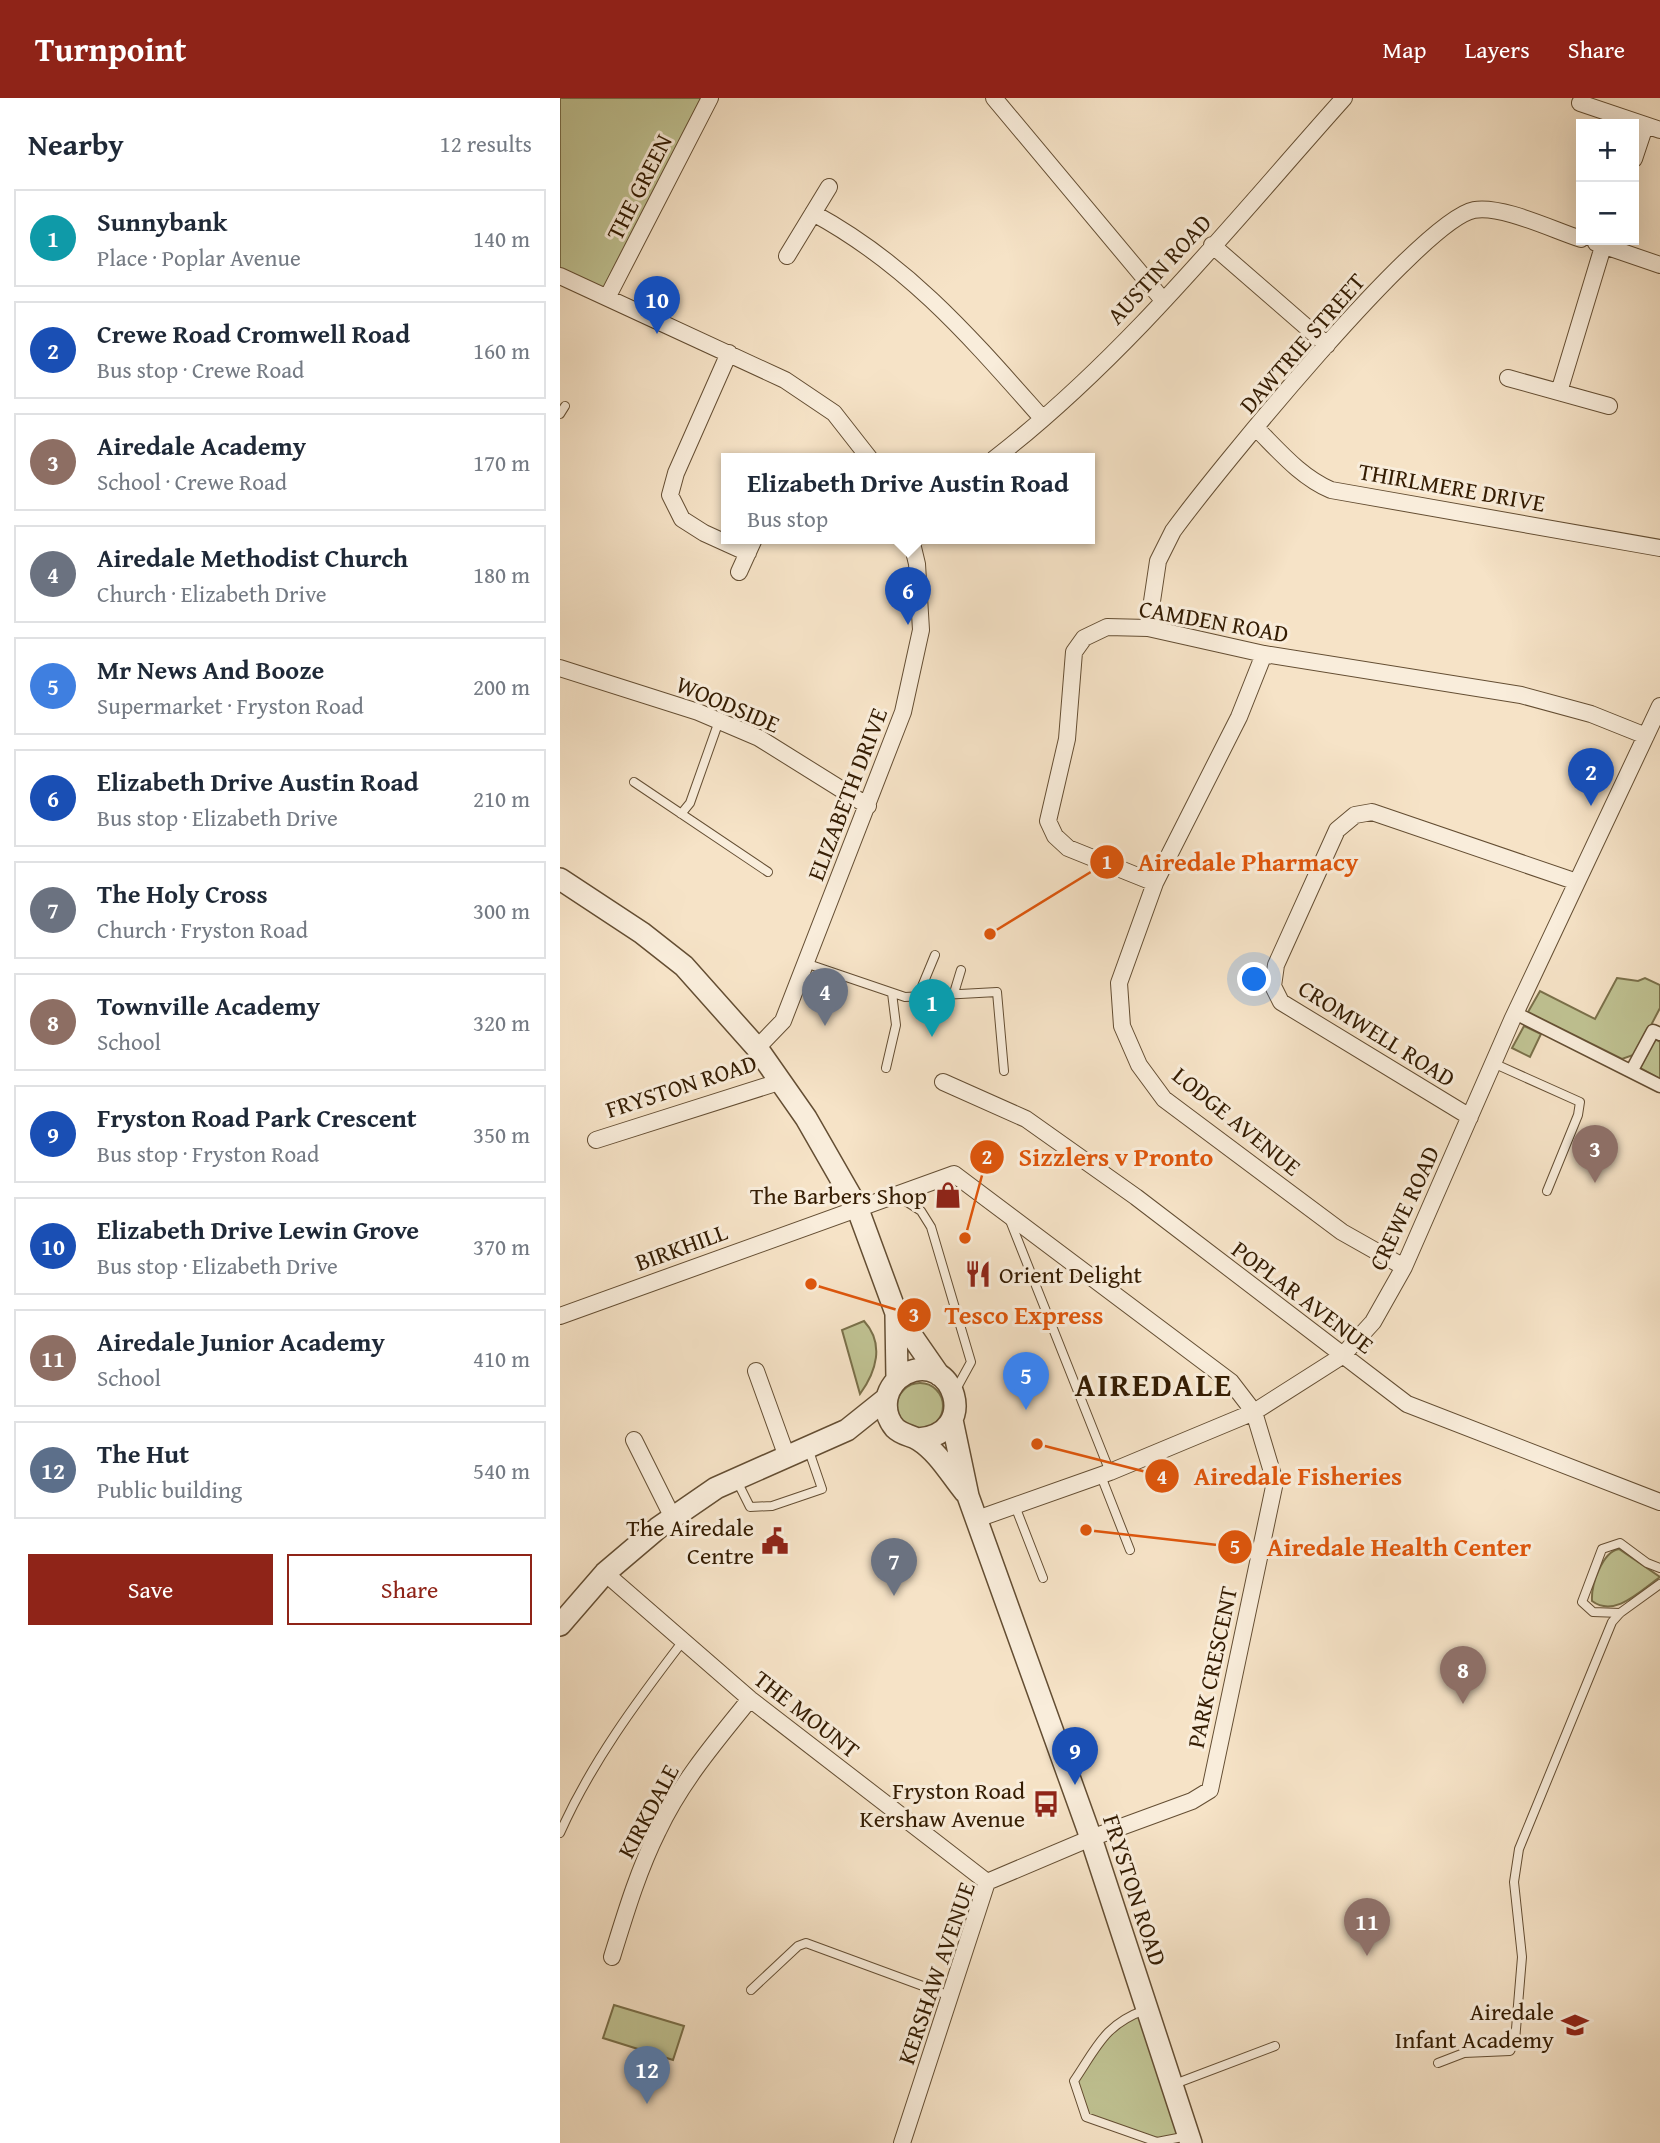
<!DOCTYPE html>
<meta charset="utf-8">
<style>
:root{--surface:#fff;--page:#f2f2f3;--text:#1f2937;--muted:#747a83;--line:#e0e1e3;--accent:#8f2418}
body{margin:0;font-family:"Gentium Book Plus",serif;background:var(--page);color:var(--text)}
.controls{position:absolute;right:21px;top:21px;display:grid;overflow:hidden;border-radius:0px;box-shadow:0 7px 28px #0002}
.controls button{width:63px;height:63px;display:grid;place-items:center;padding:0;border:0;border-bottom:2px solid var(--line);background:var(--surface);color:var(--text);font:35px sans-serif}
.you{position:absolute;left:695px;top:882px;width:24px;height:24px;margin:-18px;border:5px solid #fff;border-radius:50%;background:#1a73e8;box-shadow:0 0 0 10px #1a73e833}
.badge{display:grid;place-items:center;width:46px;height:46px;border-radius:50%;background:var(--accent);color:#fff;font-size:23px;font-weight:700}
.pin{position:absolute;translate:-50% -58px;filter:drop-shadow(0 2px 4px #0008)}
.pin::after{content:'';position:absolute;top:37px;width:24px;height:21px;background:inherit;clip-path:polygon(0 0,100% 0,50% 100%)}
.popup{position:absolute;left:161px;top:355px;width:374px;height:91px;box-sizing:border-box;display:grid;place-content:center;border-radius:0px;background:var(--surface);filter:drop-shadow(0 2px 5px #0005);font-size:23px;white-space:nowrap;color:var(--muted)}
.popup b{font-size:26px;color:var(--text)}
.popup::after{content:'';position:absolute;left:50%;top:100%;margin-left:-14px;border:14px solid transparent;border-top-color:var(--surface)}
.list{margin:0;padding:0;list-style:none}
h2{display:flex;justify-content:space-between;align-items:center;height:91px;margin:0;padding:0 28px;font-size:30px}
h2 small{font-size:23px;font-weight:400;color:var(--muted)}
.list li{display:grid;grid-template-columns:46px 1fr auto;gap:21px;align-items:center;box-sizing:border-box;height:98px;margin:0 14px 14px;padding:0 14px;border:2px solid var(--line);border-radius:0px}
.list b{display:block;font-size:26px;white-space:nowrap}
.list p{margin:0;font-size:23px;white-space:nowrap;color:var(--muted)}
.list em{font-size:23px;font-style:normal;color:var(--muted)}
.actions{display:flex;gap:14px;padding:21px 28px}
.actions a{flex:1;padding:16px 0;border:2px solid var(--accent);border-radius:0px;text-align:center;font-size:24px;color:var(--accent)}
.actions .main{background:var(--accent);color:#fff}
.map{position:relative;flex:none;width:1100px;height:2045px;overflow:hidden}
header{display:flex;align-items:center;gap:42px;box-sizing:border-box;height:98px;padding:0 35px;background:var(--accent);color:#fff}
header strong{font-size:33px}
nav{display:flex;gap:38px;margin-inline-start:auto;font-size:24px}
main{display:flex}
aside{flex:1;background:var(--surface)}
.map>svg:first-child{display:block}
</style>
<header>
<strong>Turnpoint</strong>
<nav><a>Map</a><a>Layers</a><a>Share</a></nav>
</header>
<main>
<aside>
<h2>Nearby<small>12 results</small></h2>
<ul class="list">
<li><span class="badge" style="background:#0f9aa8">1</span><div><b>Sunnybank</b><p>Place · Poplar Avenue</p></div><em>140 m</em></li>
<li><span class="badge" style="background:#1a4fb4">2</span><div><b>Crewe Road Cromwell Road</b><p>Bus stop · Crewe Road</p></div><em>160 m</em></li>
<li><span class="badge" style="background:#8d6e63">3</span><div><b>Airedale Academy</b><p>School · Crewe Road</p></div><em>170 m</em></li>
<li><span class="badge" style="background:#6b7280">4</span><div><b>Airedale Methodist Church</b><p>Church · Elizabeth Drive</p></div><em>180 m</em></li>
<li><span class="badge" style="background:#3f7fe0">5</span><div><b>Mr News And Booze</b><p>Supermarket · Fryston Road</p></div><em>200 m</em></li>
<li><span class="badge" style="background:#1a4fb4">6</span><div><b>Elizabeth Drive Austin Road</b><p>Bus stop · Elizabeth Drive</p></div><em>210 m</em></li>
<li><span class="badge" style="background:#6b7280">7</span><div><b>The Holy Cross</b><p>Church · Fryston Road</p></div><em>300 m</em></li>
<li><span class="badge" style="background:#8d6e63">8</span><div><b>Townville Academy</b><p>School</p></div><em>320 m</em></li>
<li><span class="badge" style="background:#1a4fb4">9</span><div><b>Fryston Road Park Crescent</b><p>Bus stop · Fryston Road</p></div><em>350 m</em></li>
<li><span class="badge" style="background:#1a4fb4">10</span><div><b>Elizabeth Drive Lewin Grove</b><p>Bus stop · Elizabeth Drive</p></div><em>370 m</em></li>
<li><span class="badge" style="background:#8d6e63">11</span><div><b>Airedale Junior Academy</b><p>School</p></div><em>410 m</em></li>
<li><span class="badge" style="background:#5c6f8a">12</span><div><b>The Hut</b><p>Public building</p></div><em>540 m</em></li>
</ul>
<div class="actions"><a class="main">Save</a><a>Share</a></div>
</aside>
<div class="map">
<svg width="1100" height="2045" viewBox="0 0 1100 2045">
<rect width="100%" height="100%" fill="#f6e3c7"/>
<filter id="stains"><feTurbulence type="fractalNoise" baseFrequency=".00286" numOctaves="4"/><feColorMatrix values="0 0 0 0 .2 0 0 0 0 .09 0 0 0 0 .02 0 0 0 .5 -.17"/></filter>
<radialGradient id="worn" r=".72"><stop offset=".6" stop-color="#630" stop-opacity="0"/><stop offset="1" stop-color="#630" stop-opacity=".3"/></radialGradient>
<path fill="#c0c393" stroke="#7a704a" stroke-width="2" d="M0,0h145l-97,198 -48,-20z
M1057,880l21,3 7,-3 15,7v23l-24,46 -14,5 -94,-47 12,-21 55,28z
M964,928l17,8 -11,23 -18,-9z
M1095,941l5,3v37l-20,-11z
M304,1223c21,23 12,51 -4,73l-18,-64z
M337 1308a23 23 0 1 1 46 0a23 23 0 1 1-46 0Z
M1059,1451l41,28c-20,14 -45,41 -68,24 -1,-16 10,-49 27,-52z
M54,1907l70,21 -11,34 -70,-22z
M579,1914l41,126 -23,4 -71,-25 -12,-36 33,-49z"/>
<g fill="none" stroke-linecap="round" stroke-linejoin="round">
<defs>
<path id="service" d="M0,316l5,-8
M74,684l134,90
M121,716l9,-11 29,-82
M248,866l97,33 92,-5 7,79
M394,895l7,-23
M358,898l17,-41
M933,965l87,39 -2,13 -31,76
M326,970l10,-43 -4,-32
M336,1097l25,16 10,16 40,135 -17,31
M449,1120l101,254
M541,1378l29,74
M176,1381l14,28 22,-1 50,-17 -14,-41
M455,1408l28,72
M1060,1515l-27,-1 -11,-10 20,-53 18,-6 27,20 13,5
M0,1735c31,-70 77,-132 123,-192
M191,1892l47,-44 8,-3 144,53
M585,1912c-40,14 -48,37 -71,71l12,36 71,25 31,-6
M878,1965l26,-10 46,-2 5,-10 7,-84 -8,-75 5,-33 93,-227 8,-9 40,-29
M612,1987l103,-39"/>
<path id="pedestrian" d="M955,915l145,73
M1072,972l21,-39 7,3"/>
<path id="minor" d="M434,0l168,201
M1020,5l80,27
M1074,61l11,-33
M253,115c96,52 158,125 229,205
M1036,145l64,22
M652,147l115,100
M227,158l42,-69
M0,178l225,104 49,33 36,46
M48,198l102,-198
M169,255l-53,120 -6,22 12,24 22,14 44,20
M948,280l101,28
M999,294l46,-152
M697,331c23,23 44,48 74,61l329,58
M434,361c132,-102 239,-237 350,-361
M179,474l15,-33
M588,530l10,-67 15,-30c40,-55 248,-311 301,-321 28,-5 79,20 107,29
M704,556l-25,63 -84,166 -36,100 3,43 17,39 25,34 178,133 62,35
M0,570l138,44 61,26 109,68
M595,785l-87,-35 -13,-12 -7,-15 19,-82 7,-87 10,-14 23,-11 41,1 116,26 257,41 70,19 55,22
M197,950l26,-27 120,-309 18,-82 -4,-66 -6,-25
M383,984l83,37 110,78 271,207 253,98
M910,1019l-189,-115 -8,-16 3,-21 61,-135 18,-15 17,-3 205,70
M36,1042l186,-59
M0,1218l394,-142 277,208 23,30 21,70 -65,308 -18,11 -101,37 -104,44 -85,261
M196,1273l31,86
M74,1342l39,78
M417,1421l133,-47 144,-60 88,-56 31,-34 31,-55 108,-247 148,-314
M45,1475l145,126 237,183
M52,1859c13,-42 26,-86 46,-126 23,-49 58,-90 92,-132"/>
<path id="tertiary" d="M0,781l82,54 42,33 73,82 49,70 51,89 39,106 43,62
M336,1217l1,64
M392,1322l16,76 123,342 100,305
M358,1341c64,-5 35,-90 -13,-65 -9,5 -16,14 -18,24 -2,11 1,22 8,30 7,7 16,7 24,12 19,12 32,35 46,52
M0,1527l45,-52 53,-45 58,-40 131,-58 40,-32"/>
</defs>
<use href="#service" stroke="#644e33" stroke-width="10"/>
<use href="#pedestrian" stroke="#644e33" stroke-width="15"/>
<use href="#minor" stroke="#644e33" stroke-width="18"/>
<use href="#tertiary" stroke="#644e33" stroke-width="24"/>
<use href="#service" stroke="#f9eddb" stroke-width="8"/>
<use href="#pedestrian" stroke="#f9eddb" stroke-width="12"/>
<use href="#minor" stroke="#f9eddb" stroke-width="16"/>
<use href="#tertiary" stroke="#f9eddb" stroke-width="21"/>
</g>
<defs>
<symbol id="shop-bare" viewBox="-9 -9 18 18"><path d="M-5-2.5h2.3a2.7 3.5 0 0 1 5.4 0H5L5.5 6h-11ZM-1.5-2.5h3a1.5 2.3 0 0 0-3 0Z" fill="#8f2418" stroke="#f9eddb" stroke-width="2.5" paint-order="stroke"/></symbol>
<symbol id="restaurant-bare" viewBox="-9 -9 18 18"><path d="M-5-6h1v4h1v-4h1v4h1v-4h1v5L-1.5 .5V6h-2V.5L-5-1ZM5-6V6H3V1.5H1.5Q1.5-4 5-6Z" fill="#8f2418" stroke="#f9eddb" stroke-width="2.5" paint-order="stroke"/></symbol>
<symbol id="civic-bare" viewBox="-9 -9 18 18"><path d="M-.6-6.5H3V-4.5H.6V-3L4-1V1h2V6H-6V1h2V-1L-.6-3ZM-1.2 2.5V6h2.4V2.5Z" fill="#8f2418" stroke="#f9eddb" stroke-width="2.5" paint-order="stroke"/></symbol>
<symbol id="bus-bare" viewBox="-9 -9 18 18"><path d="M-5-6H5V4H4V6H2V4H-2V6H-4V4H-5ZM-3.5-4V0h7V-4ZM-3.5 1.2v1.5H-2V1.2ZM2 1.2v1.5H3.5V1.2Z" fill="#8f2418" stroke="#f9eddb" stroke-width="2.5" paint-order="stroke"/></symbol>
<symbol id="school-bare" viewBox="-9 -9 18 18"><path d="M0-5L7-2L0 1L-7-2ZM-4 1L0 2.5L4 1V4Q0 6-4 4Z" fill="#8f2418" stroke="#f9eddb" stroke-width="2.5" paint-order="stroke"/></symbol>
</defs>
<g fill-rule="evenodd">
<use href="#shop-bare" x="369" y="1078" width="38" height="38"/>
<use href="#restaurant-bare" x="399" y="1157" width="38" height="38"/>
<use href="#civic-bare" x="196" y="1424" width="38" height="38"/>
<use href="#bus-bare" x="467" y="1687" width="38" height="38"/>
<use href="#school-bare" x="996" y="1908" width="38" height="38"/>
</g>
<g text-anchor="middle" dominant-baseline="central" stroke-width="6" stroke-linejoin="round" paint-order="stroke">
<g font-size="24" fill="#341c02" stroke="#f9eddb">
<text transform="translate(79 89) rotate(-63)">THE GREEN</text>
<text transform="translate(599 171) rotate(-47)">AUSTIN ROAD</text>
<text transform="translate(742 245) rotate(-49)">DAWTRIE STREET</text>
<text transform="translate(892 389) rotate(10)">THIRLMERE DRIVE</text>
<text transform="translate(654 523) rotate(10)">CAMDEN ROAD</text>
<text transform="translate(168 606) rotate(23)">WOODSIDE</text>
<text transform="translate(287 696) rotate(-69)">ELIZABETH DRIVE</text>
<text transform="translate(817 935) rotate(32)">CROMWELL ROAD</text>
<text transform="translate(121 988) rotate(-18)">FRYSTON ROAD</text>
<text transform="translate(677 1023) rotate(39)">LODGE AVENUE</text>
<text transform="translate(844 1110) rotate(-65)">CREWE ROAD</text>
<text transform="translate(121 1149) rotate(-20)">BIRKHILL</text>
<text transform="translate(743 1199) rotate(37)">POPLAR AVENUE</text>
<text transform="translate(652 1569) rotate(-78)">PARK CRESCENT</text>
<text transform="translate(247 1616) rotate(38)">THE MOUNT</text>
<text transform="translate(88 1713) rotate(-62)">KIRKDALE</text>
<text transform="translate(575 1792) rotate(72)">FRYSTON ROAD</text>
<text transform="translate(376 1875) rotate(-71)">KERSHAW AVENUE</text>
</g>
<g font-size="24" fill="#341c02" stroke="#f9eddb" text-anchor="end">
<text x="367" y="1097">The Barbers Shop</text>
<text x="439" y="1176" text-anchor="start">Orient Delight</text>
<text x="194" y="1429">The Airedale<tspan x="194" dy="28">Centre</tspan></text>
<text x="465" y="1692">Fryston Road<tspan x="465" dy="28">Kershaw Avenue</tspan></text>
<text x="994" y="1913">Airedale<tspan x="994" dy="28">Infant Academy</tspan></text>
</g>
<g font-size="32" font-weight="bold" letter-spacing="2" fill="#341c02" stroke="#f9eddb">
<text x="594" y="1286">AIREDALE</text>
</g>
</g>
<path fill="none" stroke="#df560c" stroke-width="2.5" d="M430 836L547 764M405 1140L427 1059M251 1186L354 1217M477 1346L602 1378M526 1432L675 1449"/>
<g fill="#df560c" stroke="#f9eddb" stroke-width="2.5">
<circle cx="430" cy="836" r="7"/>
<circle cx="405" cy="1140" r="7"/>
<circle cx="251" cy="1186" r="7"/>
<circle cx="477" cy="1346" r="7"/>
<circle cx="526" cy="1432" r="7"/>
<circle cx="547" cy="764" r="18"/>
<circle cx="427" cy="1059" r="18"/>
<circle cx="354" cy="1217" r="18"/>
<circle cx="602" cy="1378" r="18"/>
<circle cx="675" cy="1449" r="18"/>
</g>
<g font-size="21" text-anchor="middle" font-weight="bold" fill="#fff">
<text x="547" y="771">1</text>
<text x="427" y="1066">2</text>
<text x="354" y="1224">3</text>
<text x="602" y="1386">4</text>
<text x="675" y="1456">5</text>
</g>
<g font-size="26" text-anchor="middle" font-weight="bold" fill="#df560c" stroke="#f9eddb" stroke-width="6" stroke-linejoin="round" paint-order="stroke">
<text x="688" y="773">Airedale Pharmacy</text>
<text x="556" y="1068">Sizzlers v Pronto</text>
<text x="464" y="1226">Tesco Express</text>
<text x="738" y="1387">Airedale Fisheries</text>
<text x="839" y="1458">Airedale Health Center</text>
</g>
<rect width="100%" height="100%" filter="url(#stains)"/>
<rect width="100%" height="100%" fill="url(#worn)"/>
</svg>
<div class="controls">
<button>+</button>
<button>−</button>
</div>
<div class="you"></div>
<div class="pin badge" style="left:372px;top:939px;background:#0f9aa8">1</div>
<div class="pin badge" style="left:1031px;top:708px;background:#1a4fb4">2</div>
<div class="pin badge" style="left:1035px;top:1085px;background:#8d6e63">3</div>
<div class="pin badge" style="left:265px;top:928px;background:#6b7280">4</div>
<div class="pin badge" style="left:466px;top:1312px;background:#3f7fe0">5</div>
<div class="pin badge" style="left:348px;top:527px;background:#1a4fb4">6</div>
<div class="popup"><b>Elizabeth Drive Austin Road</b>Bus stop</div>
<div class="pin badge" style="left:334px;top:1498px;background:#6b7280">7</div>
<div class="pin badge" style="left:903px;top:1606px;background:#8d6e63">8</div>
<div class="pin badge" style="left:515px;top:1687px;background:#1a4fb4">9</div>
<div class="pin badge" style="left:97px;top:236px;background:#1a4fb4">10</div>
<div class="pin badge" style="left:807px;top:1858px;background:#8d6e63">11</div>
<div class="pin badge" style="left:87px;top:2006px;background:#5c6f8a">12</div>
</div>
</main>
